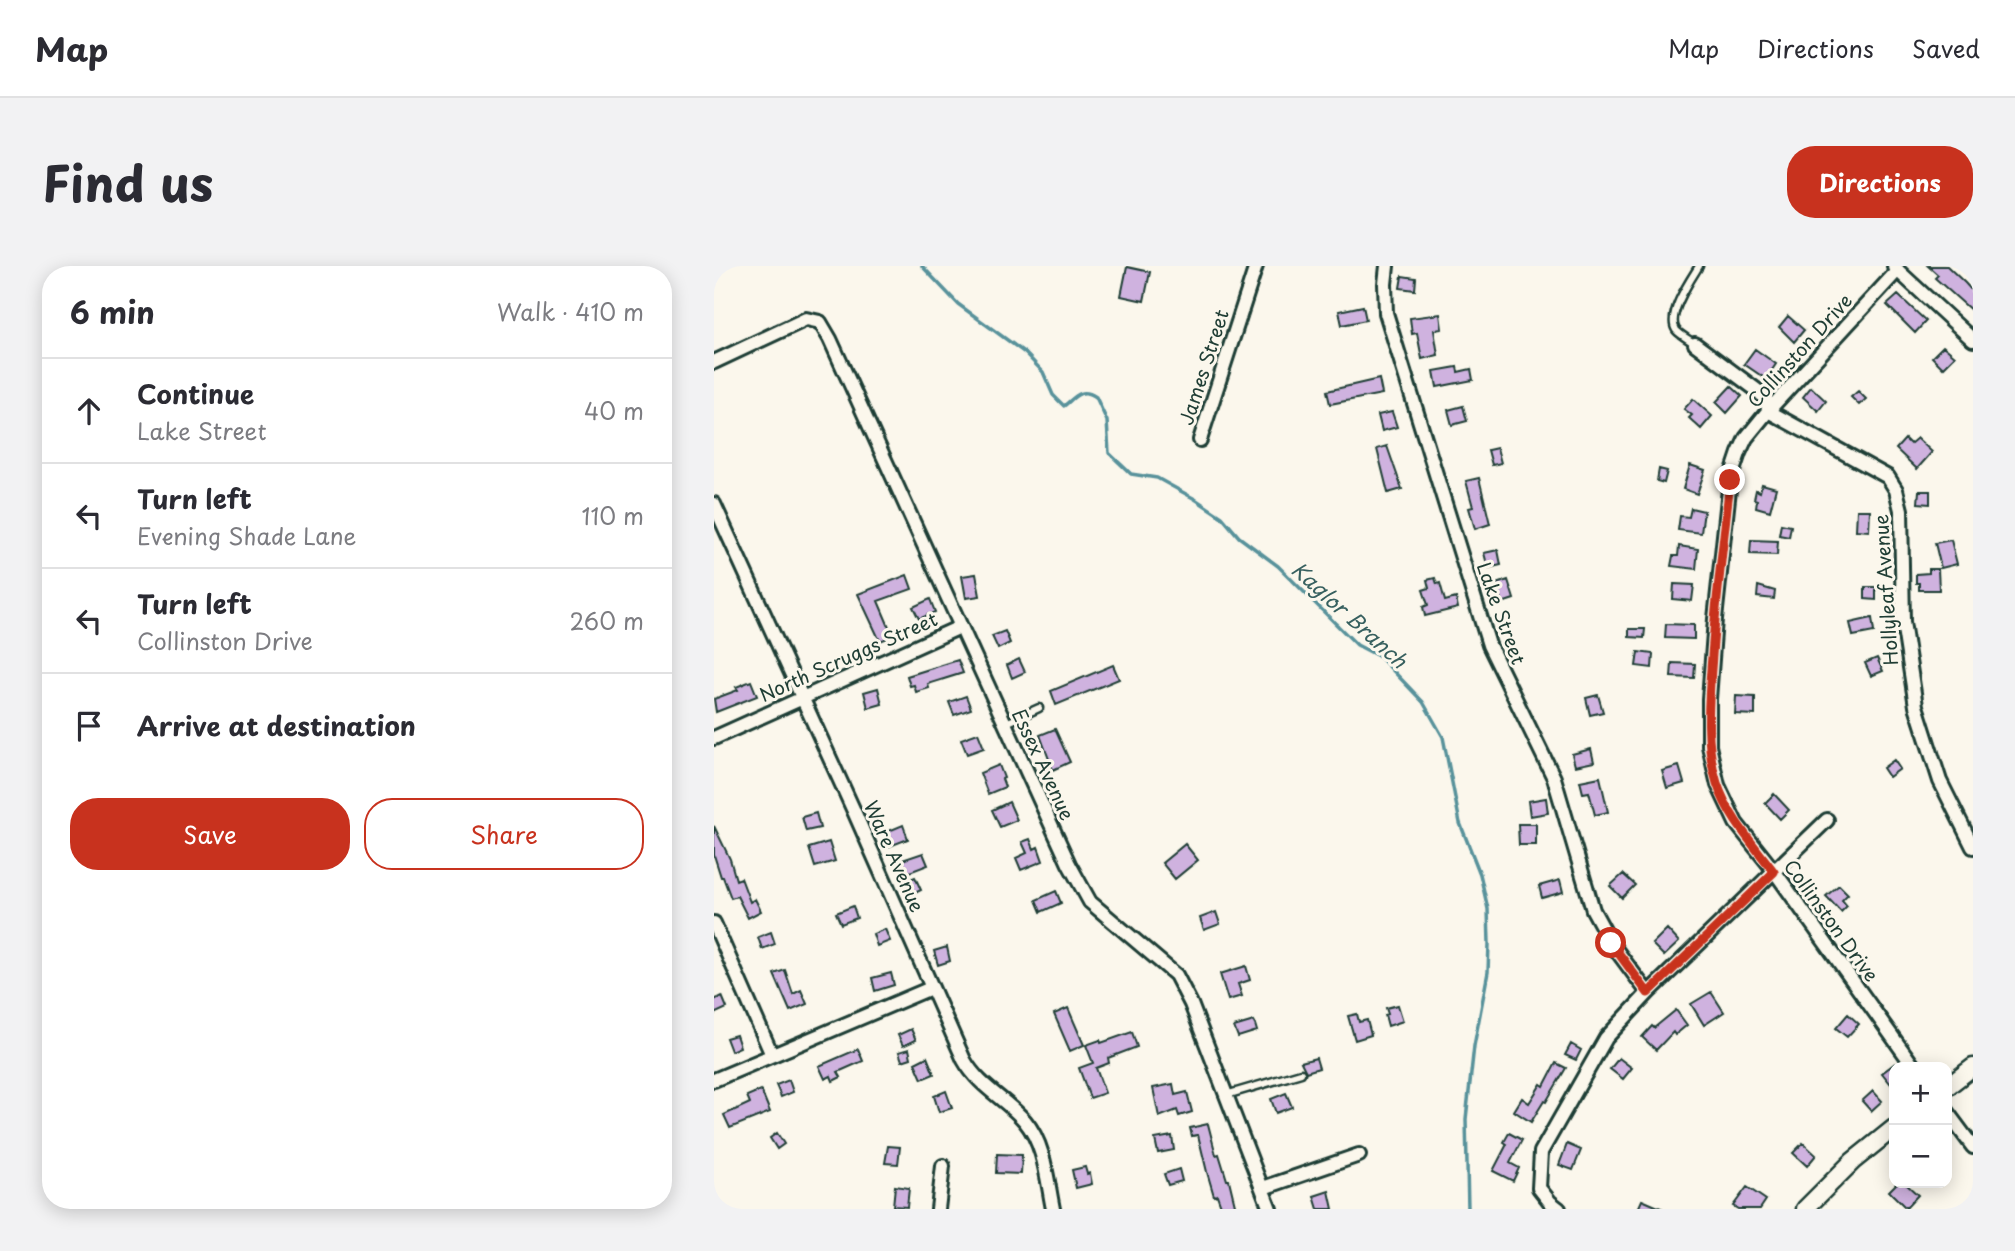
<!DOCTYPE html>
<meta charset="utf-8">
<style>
:root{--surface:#fff;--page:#f2f2f3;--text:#2b2b33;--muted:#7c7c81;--line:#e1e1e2;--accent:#c8321e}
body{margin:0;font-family:"Playpen Sans",sans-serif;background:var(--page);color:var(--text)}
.controls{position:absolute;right:21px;bottom:21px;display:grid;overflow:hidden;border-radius:14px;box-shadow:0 4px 18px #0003}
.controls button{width:63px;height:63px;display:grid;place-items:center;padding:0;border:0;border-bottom:2px solid var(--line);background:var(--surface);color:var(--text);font:35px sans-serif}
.stop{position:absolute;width:21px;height:21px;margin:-16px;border:5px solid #c8321e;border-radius:50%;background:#fff}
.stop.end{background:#c8321e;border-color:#fff;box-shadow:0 2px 7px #0008}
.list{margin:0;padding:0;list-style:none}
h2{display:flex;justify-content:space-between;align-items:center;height:91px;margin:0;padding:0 28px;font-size:30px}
h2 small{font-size:23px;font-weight:400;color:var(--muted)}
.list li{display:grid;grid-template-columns:46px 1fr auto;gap:21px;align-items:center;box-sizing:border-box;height:105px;padding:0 28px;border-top:2px solid var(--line)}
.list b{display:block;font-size:26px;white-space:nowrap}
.list p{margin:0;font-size:23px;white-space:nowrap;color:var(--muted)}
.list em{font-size:23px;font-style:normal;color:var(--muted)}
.actions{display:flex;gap:14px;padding:21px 28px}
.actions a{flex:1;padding:16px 0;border:2px solid var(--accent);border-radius:28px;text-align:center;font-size:24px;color:var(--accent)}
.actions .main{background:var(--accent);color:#fff}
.icon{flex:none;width:38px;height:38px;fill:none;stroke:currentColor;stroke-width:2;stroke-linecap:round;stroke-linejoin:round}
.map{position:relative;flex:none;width:1259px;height:943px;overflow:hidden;border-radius:28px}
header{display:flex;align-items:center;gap:42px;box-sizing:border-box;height:98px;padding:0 35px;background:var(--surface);border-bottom:2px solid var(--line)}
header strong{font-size:33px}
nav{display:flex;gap:38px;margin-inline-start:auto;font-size:24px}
.intro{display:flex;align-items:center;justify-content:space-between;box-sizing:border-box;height:168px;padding:0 42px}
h1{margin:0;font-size:49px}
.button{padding:18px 32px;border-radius:28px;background:var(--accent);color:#fff;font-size:24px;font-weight:700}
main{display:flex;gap:42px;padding:0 42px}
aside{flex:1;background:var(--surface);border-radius:28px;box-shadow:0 4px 18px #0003}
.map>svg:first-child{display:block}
</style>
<header>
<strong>Map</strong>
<nav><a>Map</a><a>Directions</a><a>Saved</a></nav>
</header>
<div class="intro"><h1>Find us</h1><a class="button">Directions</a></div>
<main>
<aside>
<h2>6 min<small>Walk · 410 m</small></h2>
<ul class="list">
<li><svg class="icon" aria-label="ahead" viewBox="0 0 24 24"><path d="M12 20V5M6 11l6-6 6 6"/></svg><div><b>Continue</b><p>Lake Street</p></div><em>40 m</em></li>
<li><svg class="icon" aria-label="left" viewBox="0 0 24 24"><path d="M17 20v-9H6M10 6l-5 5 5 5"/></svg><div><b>Turn left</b><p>Evening Shade Lane</p></div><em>110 m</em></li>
<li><svg class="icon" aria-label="left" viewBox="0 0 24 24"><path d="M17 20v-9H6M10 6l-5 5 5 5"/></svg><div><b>Turn left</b><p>Collinston Drive</p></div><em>260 m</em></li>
<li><svg class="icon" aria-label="arrive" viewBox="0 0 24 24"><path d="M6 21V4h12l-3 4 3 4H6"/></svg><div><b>Arrive at destination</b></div></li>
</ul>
<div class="actions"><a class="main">Save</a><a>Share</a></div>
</aside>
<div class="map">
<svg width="1259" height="943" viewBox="0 0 1259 943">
<rect width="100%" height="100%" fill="#fbf7ec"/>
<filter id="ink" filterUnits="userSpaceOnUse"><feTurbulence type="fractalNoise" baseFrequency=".0143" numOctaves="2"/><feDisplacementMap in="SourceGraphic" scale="14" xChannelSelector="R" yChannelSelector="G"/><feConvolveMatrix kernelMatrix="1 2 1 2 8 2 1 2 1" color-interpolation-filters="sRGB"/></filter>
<g filter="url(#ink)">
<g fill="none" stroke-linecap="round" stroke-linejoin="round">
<path stroke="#59929b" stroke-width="3.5" d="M208,0l36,38 67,49 18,19 10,23 11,11c11,-9 17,-19 32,-9l11,24 2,32 22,21 26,4 38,21 27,18 17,20 39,29 79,79 23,12 43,45 20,35 17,86 20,51 8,35 1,35 -1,28 -14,74 -8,73 2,90"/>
</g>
<path fill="#cfb2df" stroke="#1f3d34" stroke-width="2" d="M1214,0h19l18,17 8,9v20l-38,-34 3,-3z
M413,1l23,5 -6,29 -23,-5z
M688,10l14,2 -1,12 -15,-2z
M1184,29l28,26 -11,12 -28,-28z
M649,40l3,14 -24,5 -3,-14z
M726,48l2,15 -8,1 4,25 -16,4 -5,-26 -5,1 -2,-16z
M1074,50l16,14 -10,12 -15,-15z
M1229,80l12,10 -12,12 -11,-11z
M1041,83l21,15 -10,15 -22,-15z
M743,101l1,5 13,-3 2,11 -36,7 -3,-16z
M665,113l3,15 -52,10 -3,-13z
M1017,120l11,10 -15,17 -11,-11z
M1097,121l15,14 -8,10 -15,-14z
M1144,125l8,8 -7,6 -8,-8z
M979,133l19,17 -11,13 -12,-11 3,-3 -8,-6z
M749,140l4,15 -15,4 -4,-15z
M678,146l5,15 -15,4 -4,-16z
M1203,172l15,14 -15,17 -21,-20 9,-10 5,5z
M673,180l15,43 -14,4 -11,-44z
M783,182l4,15 -9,2 -4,-15z
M976,199l15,5 -8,24 -14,-5z
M945,203l8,2 -3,12 -7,-2z
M765,212l11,46 -15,5 -6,-21 4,-1 -7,-26z
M1048,218l14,4 -6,23 -14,-4 1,-7 -3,-1 2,-9 4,2z
M1205,225h11v13l-12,-1z
M977,242l13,3 -3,22 -23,-3 2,-14 9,1z
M1143,244h13l-1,21 -13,-1z
M1067,258l10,2 -2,11 -10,-2z
M1037,274l27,1 -1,14 -27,-1z
M1237,274l6,24 -16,4 -6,-25z
M965,280l19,3 -2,20 -25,-3 2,-10h5z
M784,284l3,15 -13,3 -4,-15z
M1215,303h9l1,21h-20v-7h-3v-9l13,-1z
M262,308l4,22 -14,2 -4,-22z
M193,309l5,14 -34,12 15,35 -13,5 -22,-47z
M721,312l2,6 3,-1 5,18 11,-3 2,10 -33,8 -2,-9 5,-2 -5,-15 6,-2 -2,-8z
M794,314l6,19 -12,4 -6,-19z
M960,318l20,1 -2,16 -19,-2z
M1044,320l17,5 -1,8 -17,-2z
M1151,321h11v13l-11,-1z
M216,333l5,13 -16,7 -6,-12z
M1158,352l2,14 -21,4 -3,-13z
M952,358l28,1v14l-29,-1z
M915,363h16l-1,9 -15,-1z
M291,365l5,12 -12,6 -6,-13z
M924,386l15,2 -1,14 -16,-2z
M1163,392l6,13 -12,5 -6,-13z
M305,393l6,13 -13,6 -5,-13z
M244,394l5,13 -35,11 1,4 -13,4 -2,-7 -4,1 -3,-10z
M958,397l23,1 -1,14 -23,-1z
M399,399l6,14 -63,26 -5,-14z
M37,415l6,15 -41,16 -2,-13 24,-9 -2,-3z
M164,422l4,16 -14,4 -4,-16z
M884,429l5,17 -13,3 -4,-17z
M252,430l5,13 -17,6 -5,-13z
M1022,430l19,1v18l-20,-1z
M341,463l15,33 -17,8 -13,-35z
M264,467l6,15 -17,6 -6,-15z
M877,483l3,13 -19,4 -3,-12z
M1180,494l6,9 -11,8 -6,-9z
M285,499l5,13 -2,1 3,8 -17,7 -8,-21z
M965,500l5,17 -17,5 -5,-17z
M886,511l8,35 -13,3 -6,-23 -6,1 -3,-12z
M1060,528l15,16 -9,9 -15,-16z
M832,532l2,15 -18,3 -2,-15z
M295,536l8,18 -17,7 -8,-17z
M102,547l4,15 -14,3 -4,-14z
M804,558h18v21h-17z
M189,559l5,14 -18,7 -6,-13z
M0,560l16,33 6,21 5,-2 9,24 5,-3 6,12 -13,7 -11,-22 -6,2 -8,-21h-2l-7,-22z
M316,573l4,10 4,-2 5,14 -22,9 -5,-12 11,-5 -5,-11z
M115,576l6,19 -20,6 -6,-19z
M471,578l13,16 -23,19 -13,-16z
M209,587l5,12 -21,8 -5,-13z
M909,608l12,11 -13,13 -12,-12z
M201,611l6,13 -12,6 -6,-14z
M846,614l3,12 -21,6 -3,-12z
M1125,619l9,9 -6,6 5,6 -6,6 -15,-16z
M342,625l5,12 -20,9 -5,-12z
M139,640l4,12 -16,6 -5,-11z
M502,646l4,12 -16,6 -4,-12z
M171,663l5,12 -13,5 -4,-12z
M953,663l12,13 -15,14 -12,-12z
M57,666l4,12 -13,5 -4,-12z
M233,681l3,14 -12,4 -4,-14z
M532,700l4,14 -12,4 4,12 -14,4 -8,-26z
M71,704l8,24 8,-4 6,14 -17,7 -16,-37z
M177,707l3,12 -19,6 -3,-13z
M997,726l13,20 -20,13 -13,-21z
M8,730l5,12 -13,6v-14z
M684,739l5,16 -15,5 -3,-11 3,-1 -2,-6z
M354,742l16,37 -14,6 -16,-37z
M962,744l11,15 -12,10 -2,-3 -17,18 -14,-13 10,-11 2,2z
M643,748l2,8 8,-2 4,15 -16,5 -7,-24z
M1134,748l11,10 -12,13 -11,-9z
M540,755l3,10 -19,6 -4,-10z
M197,763l5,11 -13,6 -5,-11z
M418,766l5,15 -29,11 1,5 -13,5 9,25 -15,5 -11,-30 14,-5 -7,-18 14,-5 1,3z
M22,769l4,12 -9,4 -5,-13z
M857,778l10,6 -5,10 -11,-5z
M144,783l5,12 -25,11 3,5 -8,4 -2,-5 -6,3 -6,-13z
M195,783l2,9 -9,3 -3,-9z
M213,791l7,17 -12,5 -7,-16z
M602,792l3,10 -13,4 -5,-10z
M905,792l13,10 -9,11 -13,-10z
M842,797l10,5 -20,34 -2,-1 -13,21 -17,-11 8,-13 7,5 12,-19 3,2z
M1180,798v24l-12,-15z
M75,814l4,12 -12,5 -5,-12z
M459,818l2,11 12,-3 5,20 -13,4 -2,-6 -18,7 -6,-29z
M47,824l9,22 -40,16 -6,-13 26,-12 -3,-7z
M232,825l6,17 -13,4 -5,-16z
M1159,825l9,10 -11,10 -9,-10z
M572,827l6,14 -16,6 -5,-14z
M494,858l8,31 3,-1 8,26h2l7,29h-14l-5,-14 -3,1 -7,-24 -9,-37 -6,1 -2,-8z
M63,867l7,11 -7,5 -7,-11z
M795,867l13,7 -12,23 9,5 -6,13 -20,-10 14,-27 -3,-2z
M458,870l2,14 -16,3 -3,-14z
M1089,877l13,12 -9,11 -14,-13z
M853,878l14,6 -8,20 -14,-5z
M174,880l12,1 -2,17 -13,-1z
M283,888l25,1 -1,19 -25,-1z
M371,901l2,7 3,-1 2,11 -16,4 -4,-18z
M465,903l3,12 -14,4 -4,-11z
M1183,917h8l13,12 -12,13 -17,-17z
M181,920l14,2 -2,19 -14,-1z
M1033,921l19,13 -6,9h-22l-5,-3z
M615,925l4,18h-15l-4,-13z
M928,934l21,9h-25z"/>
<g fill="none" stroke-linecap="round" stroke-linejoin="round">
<defs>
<path id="lane" d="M981,78c-5,-4 -15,-9 -19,-14 -10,-15 15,-51 23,-64
M290,458l35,-16
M512,829l75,-22"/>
<path id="street" d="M673,0l-2,18 1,29 103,332 65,133 39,132 18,33 37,50
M1180,1l79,73
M1184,4l-130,141 -22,27 -7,15 -9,27 -15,139 -6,80v47l9,39 18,38 39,49 139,195
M981,78l63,47 9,10 1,10 120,66 8,13 5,20 2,112 13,84 24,75 33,66
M0,96l92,-43 14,3 10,17 239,525 21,38 86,73 15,29 79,205
M486,174l56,-174
M0,238l139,305 111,251c15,27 42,39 61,61 20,24 22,59 28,88
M0,472l246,-111
M0,657l58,132
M0,814l217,-92
M1233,846l26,35
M549,922l96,-33
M224,943l5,-43
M845,943l-9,-7 -11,-14 2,-36 65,-114 42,-45 179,-173"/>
<path id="secondary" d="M1233,821l26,-20
M1091,943l48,-48 41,-33"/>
</defs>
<use href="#lane" stroke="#1f3d34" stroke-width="11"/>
<use href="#street" stroke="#1f3d34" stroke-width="18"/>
<use href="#secondary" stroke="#1f3d34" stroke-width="21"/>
<use href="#lane" stroke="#fbf7ec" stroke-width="6"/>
<use href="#street" stroke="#fbf7ec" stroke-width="12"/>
<use href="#secondary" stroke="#fbf7ec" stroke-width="16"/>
</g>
</g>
<g fill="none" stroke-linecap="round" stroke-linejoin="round" filter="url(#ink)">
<path stroke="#c8321e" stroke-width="9" d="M897,677l37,50 126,-121c-21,-28 -46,-55 -57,-89 -13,-41 -8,-85 -5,-127 4,-59 12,-117 18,-176"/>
</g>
<g text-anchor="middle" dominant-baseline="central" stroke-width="6" stroke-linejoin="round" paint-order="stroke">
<g font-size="19" fill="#1f3d34" stroke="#fbf7ec">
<text transform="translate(1085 84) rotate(-48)">Collinston Drive</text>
<text transform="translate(489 101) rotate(-72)">James Street</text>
<text transform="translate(1171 324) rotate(-94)">Hollyleaf Avenue</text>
<text transform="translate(788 347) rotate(70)">Lake Street</text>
<text transform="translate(134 390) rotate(-24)">North Scruggs Street</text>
<text transform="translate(330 498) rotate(65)">Essex Avenue</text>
<text transform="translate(181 590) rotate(66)">Ware Avenue</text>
<text transform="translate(1118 654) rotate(54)">Collinston Drive</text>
</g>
<g font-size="21" font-style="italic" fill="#37605f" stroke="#fbf7ec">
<text transform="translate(636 348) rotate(42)">Kaglor Branch</text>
</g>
</g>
</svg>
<div class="controls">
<button>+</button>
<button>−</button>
</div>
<div class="stop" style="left:897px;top:677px"></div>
<div class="stop end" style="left:1016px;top:214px"></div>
</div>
</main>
